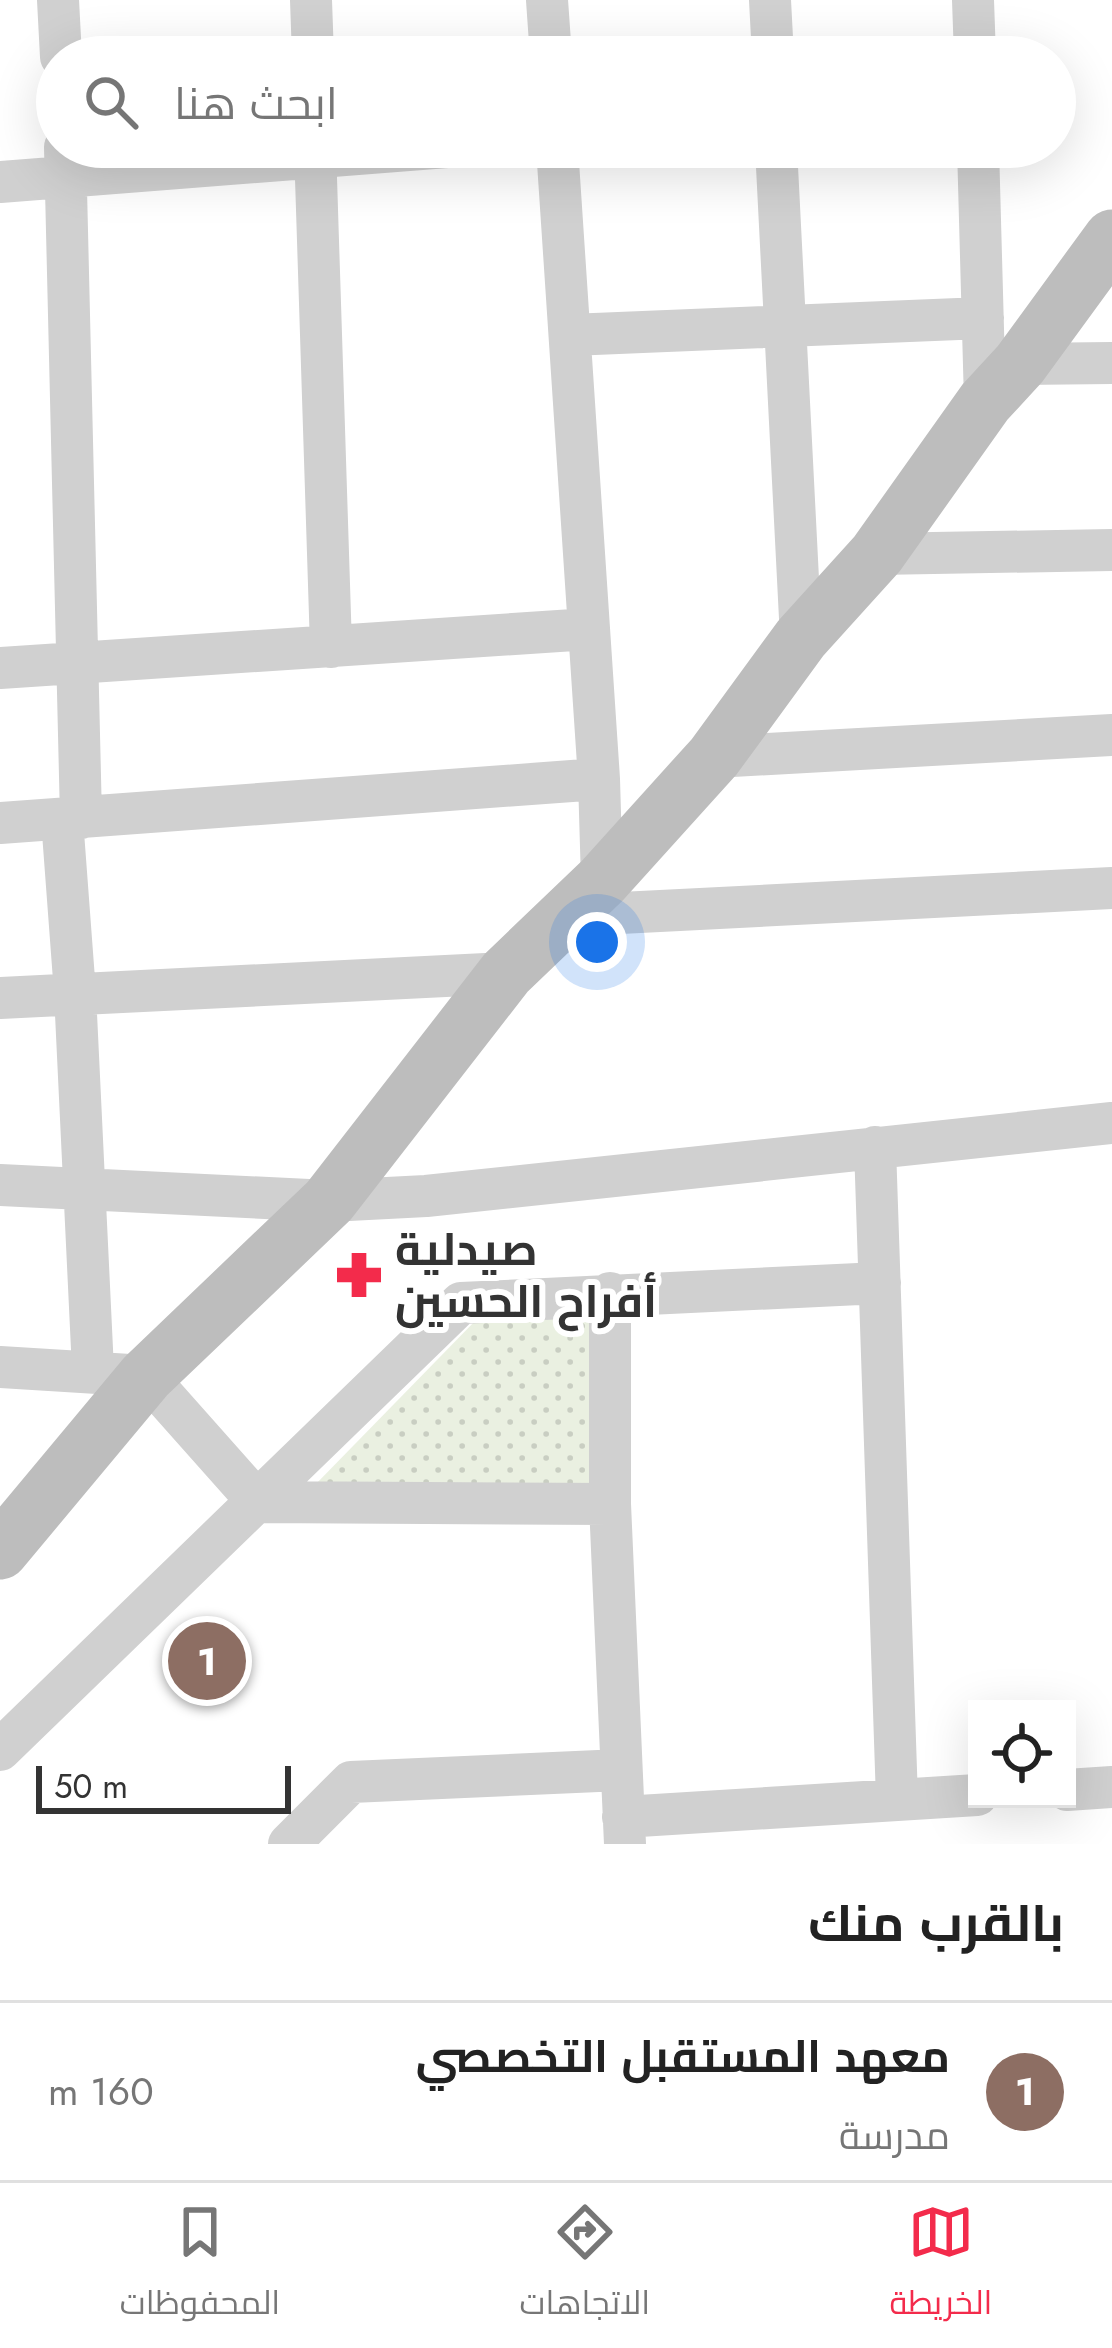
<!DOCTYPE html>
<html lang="ar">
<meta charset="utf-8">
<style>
:root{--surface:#fff;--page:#f2f2f2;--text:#222;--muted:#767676;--line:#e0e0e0;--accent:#f32b4b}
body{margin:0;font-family:Jost,Cairo,sans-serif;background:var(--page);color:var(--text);direction:rtl}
.controls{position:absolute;right:36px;bottom:36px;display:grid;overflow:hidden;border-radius:0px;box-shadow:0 12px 48px #0002}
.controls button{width:108px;height:108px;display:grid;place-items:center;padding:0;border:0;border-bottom:3px solid var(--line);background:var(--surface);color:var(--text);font:60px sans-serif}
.scale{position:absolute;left:36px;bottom:30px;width:255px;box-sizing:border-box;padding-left:12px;border:6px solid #333;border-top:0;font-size:33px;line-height:42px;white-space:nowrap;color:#333;-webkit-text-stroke:9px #fff;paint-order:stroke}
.you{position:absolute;left:597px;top:942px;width:42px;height:42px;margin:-30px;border:9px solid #fff;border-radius:50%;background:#1a73e8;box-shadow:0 0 0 18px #1a73e833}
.badge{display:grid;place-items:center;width:78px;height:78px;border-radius:50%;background:var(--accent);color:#fff;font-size:39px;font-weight:700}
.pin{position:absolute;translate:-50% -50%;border:6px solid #fff;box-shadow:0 3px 12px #0006}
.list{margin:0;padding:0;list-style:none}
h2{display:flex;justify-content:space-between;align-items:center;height:156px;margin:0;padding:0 48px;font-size:51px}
h2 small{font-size:39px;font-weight:400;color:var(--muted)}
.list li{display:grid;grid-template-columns:78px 1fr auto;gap:36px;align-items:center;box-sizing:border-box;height:180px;padding:0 48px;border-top:3px solid var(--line)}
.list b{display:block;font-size:45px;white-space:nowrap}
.list p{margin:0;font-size:39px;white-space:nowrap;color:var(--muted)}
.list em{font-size:39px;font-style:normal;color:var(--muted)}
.icon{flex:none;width:66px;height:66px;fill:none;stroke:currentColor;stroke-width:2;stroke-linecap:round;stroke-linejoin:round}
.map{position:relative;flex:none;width:1112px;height:1844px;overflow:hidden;direction:ltr}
.search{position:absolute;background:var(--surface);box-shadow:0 12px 48px #0002;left:36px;right:36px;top:36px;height:132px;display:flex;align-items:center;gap:30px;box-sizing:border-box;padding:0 42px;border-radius:66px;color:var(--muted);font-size:45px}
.sheet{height:336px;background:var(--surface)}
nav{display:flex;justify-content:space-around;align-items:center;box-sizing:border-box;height:168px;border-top:3px solid var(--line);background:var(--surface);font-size:33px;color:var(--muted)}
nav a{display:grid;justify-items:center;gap:6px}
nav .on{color:var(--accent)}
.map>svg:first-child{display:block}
</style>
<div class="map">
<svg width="1112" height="1844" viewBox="0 0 1112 1844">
<defs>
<pattern id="green-dots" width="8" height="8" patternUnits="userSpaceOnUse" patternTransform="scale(3)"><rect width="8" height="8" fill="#eaf0e1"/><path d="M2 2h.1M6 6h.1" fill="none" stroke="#c9cec2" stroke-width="1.8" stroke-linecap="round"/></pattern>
</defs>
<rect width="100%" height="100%" fill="#fff"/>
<path fill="url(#green-dots)" d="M477,1319h112l5,167 -282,2z"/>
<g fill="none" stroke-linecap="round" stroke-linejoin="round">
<path stroke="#d0d0d0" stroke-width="42" d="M58,0l3,57
M311,0l2,57
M547,0l4,57
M770,0l3,57
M973,0l2,57
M65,147l16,671
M315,147l16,500
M557,147l42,632 3,102
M776,147l25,491
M978,147l7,255
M0,182l447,-35
M570,335l413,-17
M1020,364l92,-1
M877,554l235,-4
M0,668l589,-39
M714,757l398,-22
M62,819l13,174 18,377
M0,823l599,-44
M561,916l551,-28
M0,998l506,-25
M875,1147l22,653
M0,1185l329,16 97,-5 686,-73
M610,1293v211l15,340
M0,1367l146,9 112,126 352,2
M0,1750l461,-447 419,-20
M1067,1790l45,-3
M623,1817l354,-22
M289,1844l62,-62 270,-12"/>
<path stroke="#bdbdbd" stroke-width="57" d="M0,1551l146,-175 183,-175 177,-228 96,-92 112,-124 87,-119 76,-84 108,-152 35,-38 92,-126"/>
</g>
<defs>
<symbol id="pharmacy-bare" viewBox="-9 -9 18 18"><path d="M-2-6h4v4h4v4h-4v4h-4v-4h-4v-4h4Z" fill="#f32b4b" stroke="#fff" stroke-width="2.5" paint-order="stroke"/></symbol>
</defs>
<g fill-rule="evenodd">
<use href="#pharmacy-bare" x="326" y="1242" width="66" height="66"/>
</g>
<g text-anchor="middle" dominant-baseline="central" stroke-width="12" stroke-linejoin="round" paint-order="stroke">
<g font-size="45" font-weight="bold" fill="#333" stroke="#fff" text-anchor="start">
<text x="395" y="1249">صيدلية<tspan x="395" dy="52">أفراح الحسين</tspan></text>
</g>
</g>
</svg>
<div class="controls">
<button><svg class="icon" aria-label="locate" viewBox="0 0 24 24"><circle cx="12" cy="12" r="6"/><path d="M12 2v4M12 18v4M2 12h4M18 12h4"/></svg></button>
</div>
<div class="scale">50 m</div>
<div class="you"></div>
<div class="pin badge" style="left:207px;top:1661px;background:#8d6e63">1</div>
<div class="search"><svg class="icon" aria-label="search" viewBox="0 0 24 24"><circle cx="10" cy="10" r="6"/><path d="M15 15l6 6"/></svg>ابحث هنا</div>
</div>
<section class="sheet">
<h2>بالقرب منك<small></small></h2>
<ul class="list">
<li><span class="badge" style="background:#8d6e63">1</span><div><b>معهد المستقبل التخصصي</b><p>مدرسة</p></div><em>160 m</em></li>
</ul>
</section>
<nav>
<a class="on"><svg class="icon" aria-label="map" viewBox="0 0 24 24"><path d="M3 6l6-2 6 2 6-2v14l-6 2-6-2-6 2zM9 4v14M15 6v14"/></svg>الخريطة</a>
<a><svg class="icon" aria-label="directions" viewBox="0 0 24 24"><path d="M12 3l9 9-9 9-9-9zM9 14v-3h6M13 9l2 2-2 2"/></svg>الاتجاهات</a>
<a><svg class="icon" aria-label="saved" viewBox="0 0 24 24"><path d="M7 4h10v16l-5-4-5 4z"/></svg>المحفوظات</a>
</nav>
